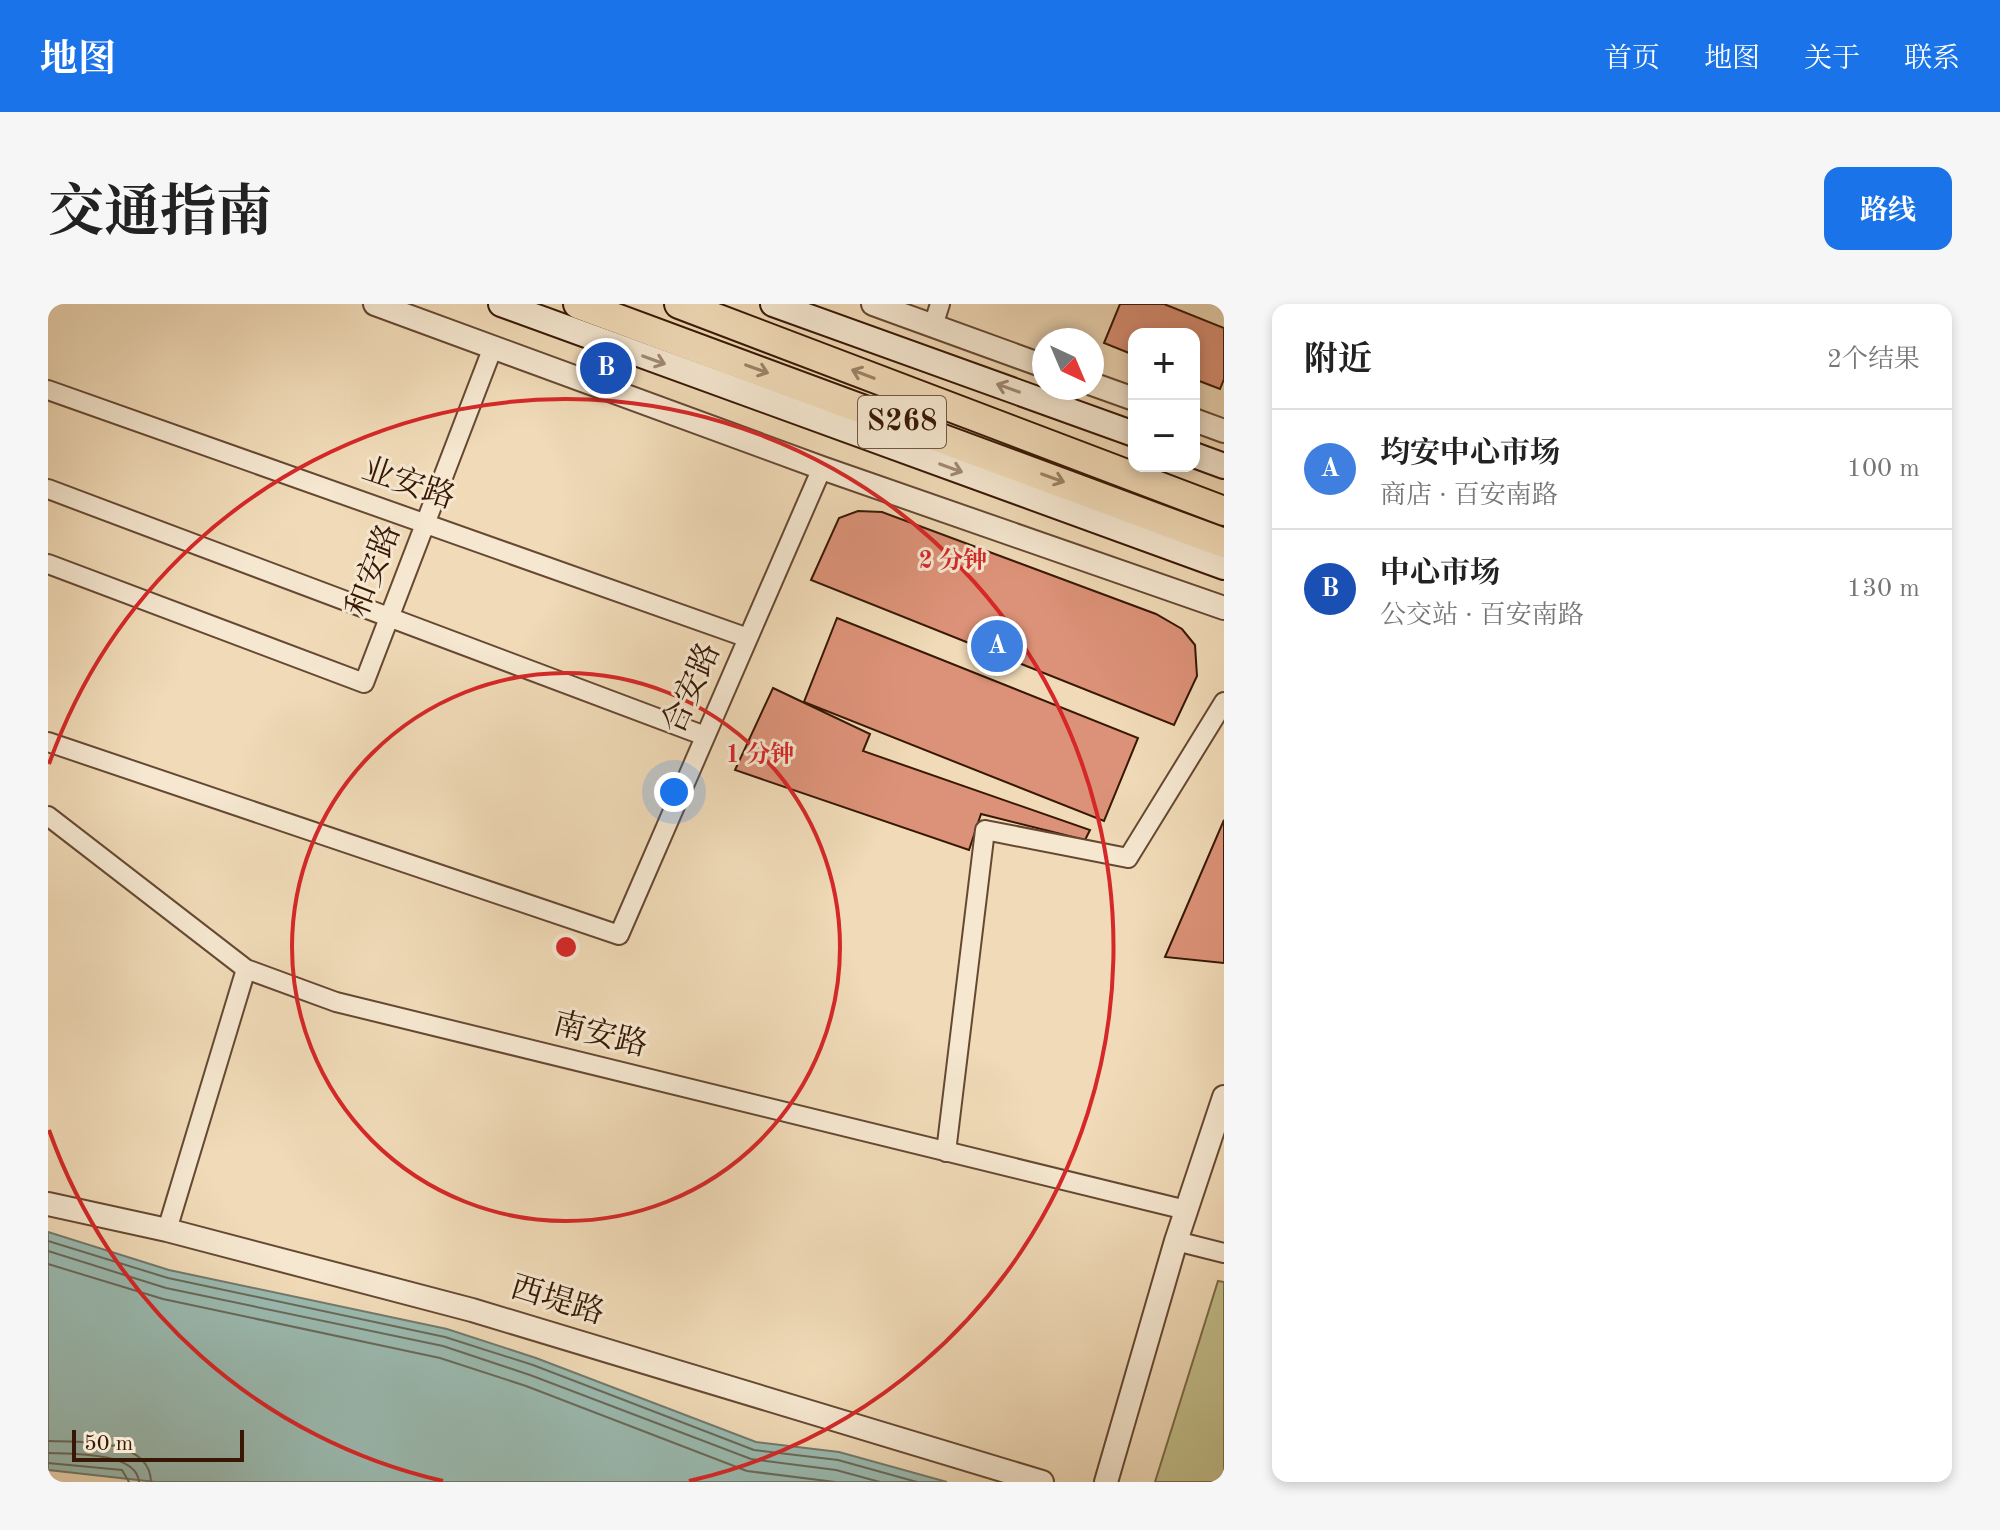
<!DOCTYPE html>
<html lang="zh">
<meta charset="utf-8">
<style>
:root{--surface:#fff;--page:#f6f6f6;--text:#222;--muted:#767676;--line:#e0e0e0;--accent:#1a73e8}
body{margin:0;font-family:"Old Standard TT","Noto Serif SC",serif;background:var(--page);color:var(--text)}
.controls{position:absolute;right:24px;top:24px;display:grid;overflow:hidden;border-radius:16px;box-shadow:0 4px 12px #0003}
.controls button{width:72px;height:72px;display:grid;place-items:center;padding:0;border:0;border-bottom:2px solid var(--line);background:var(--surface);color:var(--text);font:40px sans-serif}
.compass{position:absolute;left:984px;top:24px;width:72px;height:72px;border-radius:50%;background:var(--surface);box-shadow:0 4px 12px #0003;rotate:136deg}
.scale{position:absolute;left:24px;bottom:20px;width:172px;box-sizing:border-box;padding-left:8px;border:4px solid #381805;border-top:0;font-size:22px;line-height:28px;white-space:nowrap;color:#381805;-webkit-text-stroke:6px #f5e7d0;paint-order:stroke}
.you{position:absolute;left:626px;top:488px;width:28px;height:28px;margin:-20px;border:6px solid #fff;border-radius:50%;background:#1a73e8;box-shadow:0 0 0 12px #1a73e833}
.badge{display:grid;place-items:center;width:52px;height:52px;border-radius:50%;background:var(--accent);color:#fff;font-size:26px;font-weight:700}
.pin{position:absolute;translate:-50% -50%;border:4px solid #fff;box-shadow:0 2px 8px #0006}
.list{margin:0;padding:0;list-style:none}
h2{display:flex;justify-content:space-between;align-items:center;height:104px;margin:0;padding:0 32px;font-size:34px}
h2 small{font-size:26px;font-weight:400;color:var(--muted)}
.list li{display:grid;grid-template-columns:52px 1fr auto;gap:24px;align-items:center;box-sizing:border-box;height:120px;padding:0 32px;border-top:2px solid var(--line)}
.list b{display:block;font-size:30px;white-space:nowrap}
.list p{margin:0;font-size:26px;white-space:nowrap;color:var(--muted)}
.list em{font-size:26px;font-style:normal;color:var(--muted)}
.map{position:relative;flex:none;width:1176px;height:1178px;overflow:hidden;border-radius:16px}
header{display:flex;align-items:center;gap:48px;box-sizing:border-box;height:112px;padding:0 40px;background:var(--accent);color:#fff}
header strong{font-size:38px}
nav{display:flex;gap:44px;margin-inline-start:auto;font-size:28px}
.intro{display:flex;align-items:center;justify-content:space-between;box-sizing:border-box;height:192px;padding:0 48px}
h1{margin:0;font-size:56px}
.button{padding:20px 36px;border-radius:16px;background:var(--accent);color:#fff;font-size:28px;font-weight:700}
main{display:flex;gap:48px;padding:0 48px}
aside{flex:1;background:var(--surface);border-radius:16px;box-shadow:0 4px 12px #0003}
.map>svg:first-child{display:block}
</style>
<header>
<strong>地图</strong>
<nav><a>首页</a><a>地图</a><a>关于</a><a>联系</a></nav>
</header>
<div class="intro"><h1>交通指南</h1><a class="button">路线</a></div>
<main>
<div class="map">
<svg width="1176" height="1178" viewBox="0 0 1176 1178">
<rect width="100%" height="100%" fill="#f0dab7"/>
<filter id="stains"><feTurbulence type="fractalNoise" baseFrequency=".0025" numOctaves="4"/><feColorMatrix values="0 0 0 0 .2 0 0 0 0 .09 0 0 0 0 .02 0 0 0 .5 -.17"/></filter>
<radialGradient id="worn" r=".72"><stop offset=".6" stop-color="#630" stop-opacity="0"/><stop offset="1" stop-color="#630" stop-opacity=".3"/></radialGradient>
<path fill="#c1bd89" stroke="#7c6a47" stroke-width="2" d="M1170,977l6,1v200h-69z"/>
<path fill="#9abab0" stroke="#73796c" stroke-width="2" d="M0,928l121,38 278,59 89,29 220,84 83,10 108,30h-791l-108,-12z"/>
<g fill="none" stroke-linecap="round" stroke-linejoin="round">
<path stroke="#69695a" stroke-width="2" d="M0,937l120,37 277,59 88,28 221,85 84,10 79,22
M0,947l118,37 277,58 87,29 221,84 85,11 44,12
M0,960l115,35 277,59 86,28 221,85 88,11
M0,1137c33,1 102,-3 103,41
M0,1149c24,1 89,-1 91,29
M0,1159l74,7 7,12"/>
</g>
<path fill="#dc9278" stroke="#381805" stroke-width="2" d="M1072,0h44l60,24v51l-4,10 -26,-10v-45h-60v21l-30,-12z
M810,207l24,1 274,102 26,15 13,16 2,31 -23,49 -363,-145 28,-62z
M789,314l301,120 -34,83 -300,-119z
M725,384l97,46 -7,17 227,79 -5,10 -104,-26 -12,36 -234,-80z
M1176,516v143l-59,-6z"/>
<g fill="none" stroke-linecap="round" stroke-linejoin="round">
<defs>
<path id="minor" d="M885,22l7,-22
M0,86l700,248
M0,185l657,247
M0,260l316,119 129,-336
M0,438l571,193 203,-467
M0,512l198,153 90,33 850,208
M898,848l39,-322 143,28 96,-156
M119,926l79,-261
M1128,937l48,12"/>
<path id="tertiary" d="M327,0l447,164 402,140
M825,0l171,62
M1044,80l42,15
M1146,116l30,11
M0,900l119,26 305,80 570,172
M1058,1178l70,-241 48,-144"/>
<path id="secondary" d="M453,0l723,263
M725,0l361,130
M1146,151l30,11"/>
<path id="primary" d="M530,0l646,239
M631,0l545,207"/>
</defs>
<use href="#minor" stroke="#664832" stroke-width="22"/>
<use href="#tertiary" stroke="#664832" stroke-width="26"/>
<use href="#secondary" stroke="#381805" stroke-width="28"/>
<use href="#primary" stroke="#381805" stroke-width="32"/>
<use href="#minor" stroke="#f5e7d0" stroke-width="18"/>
<use href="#tertiary" stroke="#f5e7d0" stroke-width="22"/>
<use href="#secondary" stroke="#f5e7d0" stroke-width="24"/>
<use href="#primary" stroke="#f0dab7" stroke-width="28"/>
</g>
<defs><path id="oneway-shaft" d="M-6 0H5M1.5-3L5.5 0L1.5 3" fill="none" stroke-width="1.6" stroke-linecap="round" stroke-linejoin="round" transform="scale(2)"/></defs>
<g stroke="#a08a75">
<use href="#oneway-shaft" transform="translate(606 56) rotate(20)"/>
<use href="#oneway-shaft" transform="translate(960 84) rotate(-160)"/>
<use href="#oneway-shaft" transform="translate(903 164) rotate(20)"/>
</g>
<g stroke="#9d8367">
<use href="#oneway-shaft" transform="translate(709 65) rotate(20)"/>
<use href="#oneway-shaft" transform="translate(815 70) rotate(-159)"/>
<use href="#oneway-shaft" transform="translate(1005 174) rotate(20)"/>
</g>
<g fill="none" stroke="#d62828" stroke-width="4">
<circle cx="518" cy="643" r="274"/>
<path d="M395 1177A548 548 0 0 1 1 826M1 460A548 548 0 1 1 641 1177"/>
</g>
<g text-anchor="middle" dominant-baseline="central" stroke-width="6" stroke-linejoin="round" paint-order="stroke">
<rect fill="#f5e7d0" stroke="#715642" stroke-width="2" x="810" y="92" width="88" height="52" rx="6"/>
<g font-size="30" font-weight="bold" fill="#381805">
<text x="854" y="118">S268</text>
</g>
<g font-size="32" fill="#381805" stroke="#f5e7d0">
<text transform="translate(360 181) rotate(19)">业安路</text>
<text transform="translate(327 267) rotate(-69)">和安路</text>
<text transform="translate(645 385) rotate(-66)">合安路</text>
<text transform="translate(552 732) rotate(14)">南安路</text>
<text transform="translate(509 998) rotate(17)">西堤路</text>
</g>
</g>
<circle cx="518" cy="643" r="12" fill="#d62828" stroke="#f5e7d0" stroke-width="4"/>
<g font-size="24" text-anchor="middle" font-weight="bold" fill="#d62828" stroke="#f5e7d0" stroke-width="6" stroke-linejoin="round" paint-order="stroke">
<text x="905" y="264">2 分钟</text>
<text x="712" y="458">1 分钟</text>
</g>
<rect width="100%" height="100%" filter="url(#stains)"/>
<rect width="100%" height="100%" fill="url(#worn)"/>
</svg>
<div class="controls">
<button>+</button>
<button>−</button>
</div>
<svg class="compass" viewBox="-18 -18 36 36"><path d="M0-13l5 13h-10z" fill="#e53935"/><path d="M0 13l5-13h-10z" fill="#767676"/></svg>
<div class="scale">50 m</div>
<div class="you"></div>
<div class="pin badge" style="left:949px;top:342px;background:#3f7fe0">A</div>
<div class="pin badge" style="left:558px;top:64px;background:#1a4fb4">B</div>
</div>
<aside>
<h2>附近<small>2个结果</small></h2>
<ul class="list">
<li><span class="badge" style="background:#3f7fe0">A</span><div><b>均安中心市场</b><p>商店 · 百安南路</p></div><em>100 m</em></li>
<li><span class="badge" style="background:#1a4fb4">B</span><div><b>中心市场</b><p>公交站 · 百安南路</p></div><em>130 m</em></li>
</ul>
</aside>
</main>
